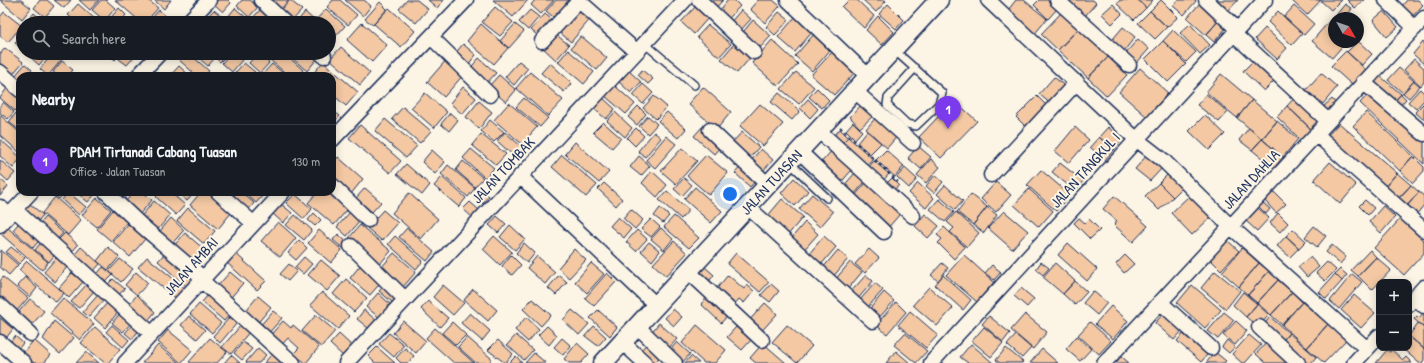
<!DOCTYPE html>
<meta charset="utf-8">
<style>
:root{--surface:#171b24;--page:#242831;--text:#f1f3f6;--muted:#9ea1a6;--line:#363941;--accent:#7c3aed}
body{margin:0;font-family:"Patrick Hand",sans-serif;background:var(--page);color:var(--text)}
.controls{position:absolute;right:12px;bottom:12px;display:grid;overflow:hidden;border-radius:8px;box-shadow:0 2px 10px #0003}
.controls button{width:36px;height:36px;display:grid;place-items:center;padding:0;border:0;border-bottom:1px solid var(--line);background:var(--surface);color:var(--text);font:20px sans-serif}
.compass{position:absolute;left:1328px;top:12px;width:36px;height:36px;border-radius:50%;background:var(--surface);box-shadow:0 2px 10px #0003;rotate:130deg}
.you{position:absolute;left:730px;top:194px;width:14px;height:14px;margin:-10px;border:3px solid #fff;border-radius:50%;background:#1a73e8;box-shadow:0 0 0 6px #1a73e833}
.badge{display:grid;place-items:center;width:26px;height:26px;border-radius:50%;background:var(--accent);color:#fff;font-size:13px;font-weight:700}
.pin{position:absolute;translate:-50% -33px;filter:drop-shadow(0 1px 2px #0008)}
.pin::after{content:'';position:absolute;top:21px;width:14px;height:12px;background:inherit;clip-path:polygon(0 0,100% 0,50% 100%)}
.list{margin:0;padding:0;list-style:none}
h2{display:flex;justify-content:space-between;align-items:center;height:52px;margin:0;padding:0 16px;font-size:17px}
h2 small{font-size:13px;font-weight:400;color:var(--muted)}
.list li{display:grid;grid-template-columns:26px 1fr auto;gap:12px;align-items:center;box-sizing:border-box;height:72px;padding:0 16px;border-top:1px solid var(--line)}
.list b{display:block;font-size:15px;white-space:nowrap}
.list p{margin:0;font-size:13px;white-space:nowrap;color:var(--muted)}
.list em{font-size:13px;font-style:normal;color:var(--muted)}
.icon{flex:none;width:22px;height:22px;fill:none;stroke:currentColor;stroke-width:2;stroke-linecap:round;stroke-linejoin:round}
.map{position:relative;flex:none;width:1424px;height:363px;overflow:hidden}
.search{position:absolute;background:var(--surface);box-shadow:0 2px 10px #0003;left:16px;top:16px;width:320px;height:44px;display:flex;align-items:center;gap:10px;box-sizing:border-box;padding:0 14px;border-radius:22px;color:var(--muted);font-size:15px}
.panel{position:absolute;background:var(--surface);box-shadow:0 2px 10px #0003;left:16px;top:72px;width:320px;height:124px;border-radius:12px}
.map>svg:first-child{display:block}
</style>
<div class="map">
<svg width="1424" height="363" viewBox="0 0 1424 363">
<rect width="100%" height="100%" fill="#fcf5e5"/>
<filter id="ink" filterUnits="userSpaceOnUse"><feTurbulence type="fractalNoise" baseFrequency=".025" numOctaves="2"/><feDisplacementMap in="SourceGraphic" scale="8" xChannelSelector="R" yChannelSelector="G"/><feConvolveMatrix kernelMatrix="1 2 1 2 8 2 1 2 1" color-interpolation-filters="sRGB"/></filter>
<g filter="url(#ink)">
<path fill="#f3c8a3" stroke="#1b2f5e" d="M0,0h21l10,8 -9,11z
M40,0h7l7,6 -9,11 -11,-9z
M54,0h17l-7,8z
M79,0h20l-9,10z
M101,0h5l9,8 -10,13 -13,-11z
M115,0h33l10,8 -13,15h-3z
M154,0h17l-7,9z
M218,0h10l3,3 -8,9 -9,-8z
M242,0h8l8,7 -9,10 -12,-11z
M266,0h23l-12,13z
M290,0l12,10 -12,13 -12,-9z
M333,0h7l17,15 -9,10 -21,-18z
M345,0h19l7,6 -8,10z
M407,0h10l11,9 -12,14 -17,-14z
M428,0h16l-7,8z
M493,0h35l-15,17z
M535,0h19l-13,14 -10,-9z
M556,0h15l-13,21 -12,-10z
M706,0h17l-9,10z
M728,0h6l6,6 -15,17 -9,-8z
M758,0h15l7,6 -15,17 -15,-14z
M849,0h8l17,16 -10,12 -22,-21z
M863,0h22l1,1 -10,11z
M1016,0h8l23,19 -15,18 -28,-22z
M1039,0h8l10,9 -9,10 -14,-14z
M1070,0h23l3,3 -11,13 -17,-15z
M1120,0h18l8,8 -12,12 -17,-16z
M1138,0h15l-7,8z
M1161,0l17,17 -11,10 -17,-16z
M1178,0h17l1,1 -12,14 -11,-9z
M1216,0h22l-10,11z
M1291,0h28l1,1 -13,14z
M1320,0h21l-10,10z
M1347,0h17l-9,8z
M1407,0h11l5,5 -11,12 -11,-10z
M380,2l7,7 -14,16 -8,-6z
M1201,2l19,17 -14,16 -19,-17z
M78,4l17,15 -3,4h-15l-9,-8z
M888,4l16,16 -8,9 -17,-15z
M1113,4l9,10 -10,10 -10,-10z
M1345,4l7,5 -8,9h-2l-5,-4z
M696,6l13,11 -15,17 -13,-12z
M1294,6l20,18 -10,11 -20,-18z
M495,7l18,15 -13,14 -18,-14z
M578,7l13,11 -20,24 -13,-11z
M119,8l7,7 -7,8h-9l-2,-2z
M235,8l13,11 -3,4h-12l-6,-5z
M389,8l26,23 -14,16 -27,-23z
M326,9l19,17 -10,11 -6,-6v-8h-9l-4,-3z
M159,10l10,9 -4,4h-17z
M214,10l11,9 -4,4h-16l-2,-2z
M260,10l8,7 -6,6h-7l-4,-3z
M530,10l9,7 -11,13 -9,-8z
M741,10l10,9 -12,13 -10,-8z
M1150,11l17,16 -12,12 -17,-16z
M1278,11l24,23 -10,11 -24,-23z
M1384,11l14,16 -11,10 -14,-17z
M4,12l18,14 -14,16 -8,-6v-19z
M305,12l12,11h-21z
M779,12l10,8 -14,15 -9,-8z
M34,13l10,9v1l-17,-1z
M1061,13l17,16 -20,21 -17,-16z
M545,14l11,9 -14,16 -11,-9z
M796,16l17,15 -18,21 -17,-15z
M878,16l16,16 -12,13 -16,-15z
M1332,18l2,2v22h12l-14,16 -20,-17z
M1220,19l8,7 -14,16 -8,-7z
M753,20l18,16 -15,16 -17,-15z
M362,23l25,22 -15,17 -25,-22z
M481,24l27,24 -14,16 -27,-23z
M515,24l9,7 -15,17 -9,-7z
M1190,24l20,21 -10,9 -20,-21z
M708,25l23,19 -12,13 -22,-20z
M1123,27l12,10 -11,14 -12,-11z
M1265,28l22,20 -10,11 -22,-20z
M1078,29l30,28 -20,21 -30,-28z
M1173,30l23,22 -10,10 -23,-21z
M23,33v17l-8,-7z
M554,33l15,12 -13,15 -14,-13z
M815,33l17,15 -20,23 -17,-15z
M581,36l26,22 -10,12 -26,-22z
M1138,39l11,10 -14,16 -11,-10z
M772,40l26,24 -20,22 -26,-23z
M1163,41l23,23 -18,18 -23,-23z
M1358,41l14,13 -10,11 -15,-13z
M1423,42l1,1v21l-11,-10z
M463,44l13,11 -10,12 -13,-11z
M734,44l16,14 -13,15 -16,-14z
M341,47l29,26 -10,12 -30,-26z
M5,48l18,14 -11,13 -12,-10v-11z
M568,50l26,22 -10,12 -26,-22z
M834,50l23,20 -23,25 -23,-20z
M1346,51l20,19 -14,15 -21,-19z
M30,53h19l-10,12 -11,-10z
M53,53l9,6 -14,17 -8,-7z
M107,53h14l-6,7z
M123,53h8l4,3 -8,9 -8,-6z
M184,53h5l20,18 -5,5h-7l-19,-17z
M193,53h15l6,6 -6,7z
M210,53h19l-9,9z
M231,53h2l9,7 -10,12 -10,-9z
M258,53l11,10 -9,10 -11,-10z
M276,53h8l19,17 -5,6h-9l-19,-16z
M296,53h14l7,6 -10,12 -15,-13z
M1108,57l19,18 -20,21 -19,-18z
M479,58l17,15 -12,13 -17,-14z
M1256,58l21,20 -13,13 -21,-20z
M447,59l17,15 -20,23 -17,-15z
M1414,59l10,9v14l-3,4 -17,-16z
M62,61l11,9 -5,6h-10l-5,-4z
M519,61l9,7 -14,17 -9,-8z
M323,62l35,30 -12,14 -14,-12v-18h-21z
M244,63l11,9 -3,4h-16l-2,-2z
M550,63l22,20 -8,9 -23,-19z
M25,64l7,6 -5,6h-7v4l-5,-4z
M272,64l15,12 -25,-1z
M179,66l11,10h-20z
M1140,68l28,25 -21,24 -28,-25z
M1399,68l15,13 -11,12 -15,-13z
M642,70l11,9 -5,5 -10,-9z
M629,71l12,11 -10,11 -12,-11z
M530,72l33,28 -15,16 -32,-28z
M796,72l18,15 -15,17 -18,-15z
M1321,73l16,14 -14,17 -17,-14z
M1221,74l31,26 -15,18 -31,-26z
M499,75l17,15 -10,12 -18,-15z
M1380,76l21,18 -8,9 -21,-18z
M1054,77l13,11 -15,17 -13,-11z
M1414,81l6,5 -11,12 -6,-5z
M10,84l10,8v13l-5,6 -15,-13z
M643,84l10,9 -10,11 -10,-9z
M614,85l21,19 -9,10 -21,-18z
M463,87l13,11 -14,16 -12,-11z
M703,87l28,25 -14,17 -29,-25z
M817,88l12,12 -7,8 -13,-11z
M1420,89l4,4v7l-8,9 -8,-7z
M1371,91l53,51v22l-64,-61z
M425,93l22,19 -13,16 -23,-20z
M779,93l21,18 -8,9 -21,-18z
M1206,94l22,18 -9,10 -22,-17z
M1401,94l5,5 -8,9 -5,-5z
M1297,95l26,24 -11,11 -25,-24z
M654,96l13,11 -11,12 -13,-11z
M1037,96l10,10 -21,21 -10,-10z
M524,98l24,20 -8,9 -24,-20z
M603,98l12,11 -9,10 -13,-11z
M808,99l10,10 -8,9 -10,-10z
M1332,99l6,7 -8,7 -6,-7z
M954,100l23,21 -36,37 -22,-21z
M1252,100l25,21 -15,18 -25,-21z
M479,101l13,11 -13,17 -13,-12z
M3,102l11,10 -6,7 -8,-6v-7z
M864,102l11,12 -15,14 -10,-11z
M509,103l28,24 -15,17 -28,-24z
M1424,103v17l-9,-8z
M760,104l23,20 -20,22 -23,-20z
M638,106l8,8 -9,11 -9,-8z
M1287,106l25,24 -10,11 -25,-24z
M403,107l28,24 -11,12 -28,-24z
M332,110l8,6 -6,6 -2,-2z
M615,112l17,16 -7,9 -18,-16z
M667,112l19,17 -8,9 -20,-17z
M1366,112l47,44 -13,15 -47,-45z
M16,113l4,4v14l-11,-9z
M450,113l8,7 -9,11 -8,-7z
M0,115l20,18v20l-20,-18z
M878,115l22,18 -13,15 -21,-19z
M1205,115l20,19 -16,16 -20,-19z
M648,116l9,8 -9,10 -9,-8z
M385,119l32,27 -11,12 -31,-27z
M490,120l14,12 -10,10 -13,-11z
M1277,121l21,18 -15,18 -21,-18z
M603,122l18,16 -9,10 -19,-16z
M853,122l9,9 -7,8 -9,-9z
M1339,123l58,50 -12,14 -59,-50z
M360,125l41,36 -11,12 -41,-35z
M702,127l20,18 -8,9 -20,-18z
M1075,127l14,13 -20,23 -14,-12z
M1108,127l14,13 -8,10 -15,-13z
M636,128l8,8 -9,10 -8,-8z
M1249,128l13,11 -10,11 -13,-10z
M840,129l8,8 -9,9 -8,-7z
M867,131l14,12 -11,11 -13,-11z
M505,132l18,16 -8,9 -18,-16z
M654,132l7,6 -16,19 -7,-6z
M742,132l17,15 -12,14 -17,-16z
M481,134l25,20 -10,11 -24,-20z
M666,136l10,8 -21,24 -9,-8z
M848,137l25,22 -9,10 -25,-23z
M1099,137l15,13 -9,10 -15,-13z
M0,139l20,18v2l-7,9 -13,-12z
M1262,139l21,18 -9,11 -22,-18z
M575,142l34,30 -10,11 -34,-29z
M918,146l13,11 -10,12 -13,-11z
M835,147l20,19 -16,19 -21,-19z
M682,148l15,13 -21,23 -15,-13z
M471,149l23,19 -9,10 -22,-20z
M761,149l12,11 -13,14 -12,-10z
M432,150l13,12 -10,12 -13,-12z
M886,150l18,16 -9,11 -19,-17z
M1148,154l15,13 -13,14 -15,-12z
M562,155l35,30 -11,12 -34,-30z
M706,155l22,18 -19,22 -22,-19z
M639,156l11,10 -9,10 -11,-9z
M1413,156l11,11v4l-11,12 -13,-12z
M338,157l25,22 -13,16 -18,-15v-16z
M931,159l9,8 -14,16 -9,-8z
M0,160l15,13 -7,8 -8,-7z
M463,161l20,17 -8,9 -19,-17z
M874,161l15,13 -9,10 -15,-13z
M1330,162l26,23 -16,19 -26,-24z
M1060,163l23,18 -8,10 -23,-19z
M406,164l24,21 -8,10 -25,-21z
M448,165l27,23 -7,9 -27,-23z
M742,165l15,14 -7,8 -15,-14z
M905,168l12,11 -8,9 -12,-11z
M1041,170l29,25 -14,16 -29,-26z
M652,171l15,14 -10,12 -15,-14z
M855,173l10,9 -14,16 -10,-9z
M1397,173l14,12 -13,14 -13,-12z
M1168,174l14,14 -9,9 -14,-14z
M935,175l8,7 -9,11 -8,-7z
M442,177l24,21 -7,9 -25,-21z
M684,178l8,7 -10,11 -8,-7z
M794,178l14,13 -13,15 -14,-13z
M892,178l7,7 -8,9 -8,-7z
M0,179l8,7 -8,10z
M996,182l15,13 -15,17 -15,-13z
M604,183l18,16 -6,7 -18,-17z
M866,183l34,31 -13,15 -35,-30z
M918,183l16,15 -8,10 -17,-15z
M1159,183l14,14 -14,13 -14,-14z
M945,185l18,16 -8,9 -18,-16z
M1411,185l8,7 -12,14 -9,-7z
M695,187l27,24 -11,12 -27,-24z
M365,188l16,14 -9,10 -16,-14z
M480,189l9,7 -7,8 -9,-7z
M1029,189l24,22 -14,16 -25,-22z
M667,191l22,19 -8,9 -22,-19z
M1273,191l13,13 -10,9 -12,-13z
M51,192h15l-7,7z
M68,192l18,15 -7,8 -17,-15z
M76,192h21l-9,10z
M113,192h17l-7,9z
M134,192h9l9,8 -14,16 -15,-12z
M160,192h10l15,13 -9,10 -20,-18z
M176,192h19l-8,9z
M201,192h6l24,21 -13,16 -28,-24z
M237,192h4l13,11 -8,10 -15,-14z
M244,192h22l-10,11z
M317,192h10l20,18 -13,15 -26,-22z
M1419,192l5,4v9l-8,10 -9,-9z
M409,193l29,26 -17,20 -29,-26z
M295,194l17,15 -8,10 -18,-16z
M812,194l21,18 -13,15 -21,-18z
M971,194l16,13 -14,18 -16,-13z
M1190,195l21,22 -19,18 -21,-22z
M1114,196l34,30 -15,16 -19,-17 3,-4 -14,-12z
M55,197l26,23 -13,15 -26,-22z
M97,198l14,12 -14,17 -15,-12z
M782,199l21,18 -16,19 -21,-18z
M939,199l15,13 -9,10 -15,-13z
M1365,200l9,8 -6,7 -9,-9z
M154,201l16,14 -16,19 -16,-14z
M470,202l9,8 -7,7 -9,-8z
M1263,203l7,6 -4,5 -7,-7z
M30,204l13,11 -8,10 -13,-12z
M281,204l11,9 -9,10 -10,-9z
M1383,206l12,11 -14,16 -12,-11z
M987,207l10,8 -13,18 -11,-8z
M188,208l27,23 -11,13 -27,-23z
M660,208l9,8 -6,7 -9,-7z
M1258,208l11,10 -12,13 -11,-10z
M631,209l12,11 -8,9 -12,-11z
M113,210l14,12 -16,19 -14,-12z
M383,210l15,13 -16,18 -15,-13z
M1004,211l24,20 -16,18 -24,-21z
M350,212l10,9 -13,15 -10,-9z
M956,212l23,21 -12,14 -17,-15 4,-4 -7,-6z
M314,213l7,7 -6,6 -7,-6z
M1278,213l10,10 -8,9 -10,-9z
M925,214l14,12 -11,12 -13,-12z
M295,215l17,15 -8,10 -18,-15z
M497,216l9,8 -8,9 -9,-8z
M674,216l25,22 -10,10 -25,-21z
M45,217l18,16 -8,9 -18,-15z
M618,217l13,12 -7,9 -14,-12z
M171,218l13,12 -15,17 -13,-11z
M1079,218l6,5 4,-4 11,11 -10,9 -16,-16z
M22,219l20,18 -9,11 -20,-18z
M651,219l9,8 -9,10 -10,-8z
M1400,219l24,22v12l-20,22 -30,-27z
M278,222l18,16 -16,19 -19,-16z
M805,222l13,12 -16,18 -13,-11z
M128,224l17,15 -15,18 -17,-15z
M360,225l31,26 -12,14 -30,-27z
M510,225l15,14 -10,11 -15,-13z
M1314,226l12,10 -9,11 -12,-10z
M944,227l21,20 -11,12 -16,-16 4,-4 -5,-4z
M8,228l40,34 -6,8 -40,-35z
M407,228l27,24 -7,9 -28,-24z
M661,228l12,11 -9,11 -13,-11z
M1293,229l13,12 -7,7 -13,-12z
M319,230l23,20 -11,13 -23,-20z
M637,230l10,9 -11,12 -10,-9z
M65,233l13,12 -9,10 -14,-12z
M185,233l20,17 -13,16 -20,-18z
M338,234l12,11 -5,5 -12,-10z
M395,236l28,25 -7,8 -28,-25z
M494,236l18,16 -12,13 -17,-16z
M824,236l12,11 -16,19 -12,-11z
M1286,236l13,12 -9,9 -13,-11z
M1226,239l13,12 -18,19 -12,-12z
M43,240l14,12 -8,10 -14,-12z
M299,240l8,8 -11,12 -8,-7z
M674,241l13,12 -21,23 -13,-12z
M649,242l11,9 -8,10 -11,-10z
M524,243l11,10 -8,10 -11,-10z
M1068,243l29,26 -10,12 -29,-26z
M1332,245l14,12 -6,7 -14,-12z
M11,247l14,11 -6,6 -13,-12z
M81,247l19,17 -10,11 -19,-16z
M108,247l11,10 -11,13 -11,-9z
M1242,248l17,15 -20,24 -17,-15z
M574,249l12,11 -17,18 -11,-10z
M869,249l10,9 -14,15 -10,-9z
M1,250l17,15 -9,10 -9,-8z
M838,250l10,9 -16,19 -10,-9z
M1370,250l6,7 -18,19 -7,-6z
M167,251l28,25 -9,10 -28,-25z
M234,252l32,29 -9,9 -31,-28z
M394,253l22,19 -14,16 -22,-19z
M736,253l33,29 -9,10 -33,-28z
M511,255l10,10 -9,10 -10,-9z
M964,255l30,27 -17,20 -31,-27z
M1125,255l9,9 -10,9 -8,-9z
M537,256l18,16 -10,12 -18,-16z
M147,257l40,33 -9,10 -40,-33z
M304,257l8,7 -9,10 -8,-7z
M1310,257l9,10 -12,10 -9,-10z
M1376,257l15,13 -19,20 -14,-14z
M56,258l11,9 -12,15 -11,-10z
M120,259l13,10 -12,13 -12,-11z
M321,260l19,16 -13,15 -19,-16z
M27,261l37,32 -8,9 -37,-32z
M363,262l20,18 -13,15 -20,-17z
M850,262l12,10 -16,19 -12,-10z
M1041,262l8,6 -6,7 -7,-6z
M1327,262l9,8 -11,11 -9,-8z
M591,263l13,11 -17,19 -12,-11z
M942,263l6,5 -10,13 -7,-6z
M1055,263l20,18 -12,13 -20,-17z
M1259,263l10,8 -21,24 -9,-8z
M289,264l8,7 -9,10 -8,-7z
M992,265l9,7 -7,8 -9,-7z
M103,267l10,8 -11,11 -9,-7z
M705,267l9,8 -8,10 -9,-8z
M1340,269l7,6 -5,6 -7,-7z
M1215,271l25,20 -14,18 -25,-21z
M1269,271l9,9 -21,23 -9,-8z
M136,272l12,11 -11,12 -12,-10z
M230,272l13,11 -15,18 -13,-12z
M72,273l11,9 -14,16 -10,-10z
M607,273l9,9 -22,24 -9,-8z
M1335,274l7,7 -16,18 -7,-7z
M1352,274l10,8 -23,27 -9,-8z
M559,275l8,7 -11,13 -8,-7z
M728,275l16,14 3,-4 7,6 -10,12 -5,-4 -7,8 -18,-15z
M866,275l7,6 -17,20 -8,-6z
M943,275l28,25 -8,10 -28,-25z
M3,277l25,21 -14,16 -14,-12v-21z
M25,277l12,11 -7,9 -13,-11z
M113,279l12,10 -8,7 -11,-10z
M346,279l21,19 -13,14 -21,-18z
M1278,280l14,12 -21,23 -14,-12z
M1075,281l12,11 -12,13 -12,-11z
M875,283l8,7 -16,18 -8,-7z
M87,284l7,7 -15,17 -8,-6z
M386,284l13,11 -7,7 -13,-11z
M771,284l8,7 -9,11 -9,-7z
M443,285l21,18 -11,12 -20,-18z
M1192,285l29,25 -16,18 -28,-25z
M929,287l24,21 -16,18 -24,-21z
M1021,288l13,11 -7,8 -13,-11z
M473,289l24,21 -9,11 -24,-21z
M1093,291l14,12 -10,12 -14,-12z
M322,292l27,24 -11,13 -28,-24z
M884,292l10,9 -16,18 -10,-8z
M1243,292l14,12 -11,13 -13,-12z
M1292,292l10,10 -20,23 -11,-10z
M378,293l13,12 -11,13 -14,-11z
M98,295l6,5 -15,17 -6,-5z
M137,295l18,17 -8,10 -19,-17z
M208,295l22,19 -6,7 -22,-19z
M1354,295l21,18 -14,15 -20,-18z
M258,296l13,11 -15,18 -13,-11z
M708,296l21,18 -8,9 -20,-19z
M63,298l31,26 -14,16 -30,-27z
M30,299l14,12 -15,17 -14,-12z
M532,299l19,16 -10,11 -18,-17z
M428,301l20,17 -8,9 -19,-18z
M108,302l11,9 -14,17 -11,-10z
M896,302l10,10 -19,22 -11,-9z
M1302,302l26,22 -21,24 -25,-23z
M765,303l12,11 -19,21 -12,-11z
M199,304l22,19 -9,10 -22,-19z
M1257,304l12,11 -11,12 -12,-10z
M1111,306l17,15 -15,18 -18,-15z
M673,309l9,8 -8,9 -9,-8z
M364,310l12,10 -8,8 -11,-9z
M572,310l17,14 -10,11 -16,-15z
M598,310l19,17 -7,9 -20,-18z
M122,311l11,10 -10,11 -11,-9z
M273,311l9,7 -15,17 -9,-7z
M910,311l28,24 -12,13 -28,-23z
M1224,312l10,8 -16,19 -10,-8z
M1424,312v16l-10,-9 3,-3 2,2z
M470,313l20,18 -8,10 -21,-18z
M1164,313l19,17 -9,10 -19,-17z
M1025,314l22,18 -14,17 -22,-19z
M316,315l19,16 -14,16 -19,-16z
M189,316l16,14 -8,9 -16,-14z
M989,316l21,17 -7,9 -21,-18z
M230,317l7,6 -17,20 -7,-7z
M526,317l13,12 -11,13 -13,-12z
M1270,317l19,16 -9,11 -19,-16z
M0,318l13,11 -10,13 -3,-3z
M54,321l20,17 -14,16 -17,-15z
M283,321l8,7 2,-3 26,22 -13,16 -13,-9 6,-6 -11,-10 -10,11 -11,-10z
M403,321l23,20 -10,12 -23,-20z
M1236,321l11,10 -12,14 -12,-10z
M452,322l14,13 -10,10 -14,-12z
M1090,322l21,19 -12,13 -21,-19z
M134,323l6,6 -8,10 -7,-6z
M659,323l18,16 -10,11 -17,-16z
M1418,323l6,5v21l-15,-13z
M242,324l8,7 -19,23 -9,-7z
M1328,324l18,16 -22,23 -17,-15z
M112,325l17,15 -6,7 -17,-15z
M697,325l29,25 -11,13h-11l-22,-20z
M787,325l25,21 -15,17 -25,-21z
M547,326l10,9 -8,10 -11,-10z
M594,326l12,11 -8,9 -13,-10z
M95,327l25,22 -12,14h-3l-24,-20z
M736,327l15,13 -9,10 -15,-13z
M984,327l19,16 -12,14 -19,-16z
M435,328l39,35h-20l-28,-25z
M168,330l24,20 -11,13 -23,-21z
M389,333l15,12 -10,12 -15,-13z
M905,333l22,18 -11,12 -22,-18z
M1289,333l27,24 -5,6h-10l-21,-19z
M339,334l13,12 -9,10 -13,-12z
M1183,334l24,21 -6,7 -24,-21z
M516,335l17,15 -9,10 -17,-15z
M1016,335l15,13 -9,10 -15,-13z
M1249,335l12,10 -16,18h-3l-10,-9z
M15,336l8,7 -7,9 -8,-7z
M1077,336l14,13 -11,12 -14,-12z
M1409,336l15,13v11l-2,3h-3l-17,-15h7z
M467,337l25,22 -4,4h-12l-18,-16z
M210,338l17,14 -10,11h-26l-2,-1z
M562,338l9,8 -8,9 -9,-8z
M34,340l17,15 -7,8h-10l-11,-10z
M498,340l15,14 -8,9 -17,-13z
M1227,340l8,7 -6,6 -7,-6z
M243,342l9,7 -10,11 -8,-7z
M677,342l13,12 -8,9 -13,-12z
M1267,342l24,21h-25l-10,-9z
M577,343l12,11 -8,9h-12l-5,-4z
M763,343l23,20h-30l-6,-5z
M971,344l22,19h-25l-8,-6z
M158,345l21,18h-37z
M646,345l13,13 -5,5h-5l-11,-11z
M377,347l18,16h-20l-7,-7z
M258,348l8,7 -7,8h-12l-1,-1z
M405,348l9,8 -6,7h-7l-5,-5z
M1006,348l17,14 -1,1h-22l-4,-3z
M1042,349l16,14h-28z
M1387,350l3,2 2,-2 11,10 3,-3 6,6h-36z
M896,351l14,12h-24z
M86,352l13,11h-23z
M1215,352l11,9 -2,2h-18z
M534,353l12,10h-21z
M272,354l10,9h-18z
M231,355l9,8h-16z
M516,356l6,7h-13z
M691,356l8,7h-14z
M1121,356l8,7h-13z"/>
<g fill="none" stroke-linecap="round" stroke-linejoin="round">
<defs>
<path id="service" d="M644,43l50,42
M893,49l47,42 2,2 -3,11 -23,22 -9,-2 -20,-19 1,-7 27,-30
M790,163l37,35"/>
<path id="minor" d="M261,0l24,23
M578,0l58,51
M699,0l55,52
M788,0l80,76
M988,0l148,139 27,21 67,66 137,123
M1057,0l72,65
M1206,0l32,30
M1386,0l29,28
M187,23l22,-23
M1234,34l94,87
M431,37l59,58
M542,41l37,-40
M321,53l3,3
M0,72l20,18
M138,76l22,-23
M1363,82l61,52
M855,91l58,52
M710,130l58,55
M819,131l94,85
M1316,134l108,96
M332,140l134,-140
M800,152l84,80
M991,175l86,-93
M520,176l137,130
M332,185l36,35
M106,192l36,34 61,52
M218,192l35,31
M0,207l9,8
M748,207l125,114
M15,210l137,124
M0,225l31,-33
M351,246l54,53
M689,272l73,68
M201,280l92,83
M1415,297l9,9
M1160,302l51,46
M1409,304l15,-17
M0,305l31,29
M637,326l38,37
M1259,327l39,36
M0,342l24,21
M622,342l23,21
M125,363l158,-171
M346,363l339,-363
M931,363l334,-363
M1104,363l320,-345
M1354,363l25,-27"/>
<g id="tertiary">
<path id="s1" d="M603,363l336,-363"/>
</g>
</defs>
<use href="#service" stroke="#1b2f5e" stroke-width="10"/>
<use href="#minor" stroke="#1b2f5e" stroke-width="17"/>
<use href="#tertiary" stroke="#1b2f5e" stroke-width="21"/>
<path stroke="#1b2f5e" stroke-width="2" stroke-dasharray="3 3" stroke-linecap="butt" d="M840,127l58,55"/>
<use href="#service" stroke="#fcf5e5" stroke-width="7"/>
<use href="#minor" stroke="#fcf5e5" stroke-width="14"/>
<use href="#tertiary" stroke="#fcf5e5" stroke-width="18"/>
</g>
</g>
<g text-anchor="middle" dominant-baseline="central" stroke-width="4" stroke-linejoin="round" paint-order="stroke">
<g font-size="15" fill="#1b2f5e" stroke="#fcf5e5">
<text transform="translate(503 170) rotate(-47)">JALAN TOMBAK</text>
<text transform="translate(1085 170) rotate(-48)">JALAN TANGKUL I</text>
<text transform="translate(1251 179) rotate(-47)">JALAN DAHLIA</text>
<text stroke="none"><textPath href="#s1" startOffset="247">JALAN TUASAN</textPath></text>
<text transform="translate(191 266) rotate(-48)">JALAN AMBAI</text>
</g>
</g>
</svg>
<div class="controls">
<button>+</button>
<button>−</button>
</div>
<svg class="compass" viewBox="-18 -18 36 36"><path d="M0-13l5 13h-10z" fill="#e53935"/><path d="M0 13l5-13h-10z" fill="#9ea1a6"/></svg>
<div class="you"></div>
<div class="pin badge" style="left:948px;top:129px">1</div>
<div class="search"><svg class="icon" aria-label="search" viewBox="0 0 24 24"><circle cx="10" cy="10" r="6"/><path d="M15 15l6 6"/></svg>Search here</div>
<section class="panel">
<h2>Nearby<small></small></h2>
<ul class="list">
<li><span class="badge">1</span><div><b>PDAM Tirtanadi Cabang Tuasan</b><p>Office · Jalan Tuasan</p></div><em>130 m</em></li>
</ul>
</section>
</div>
